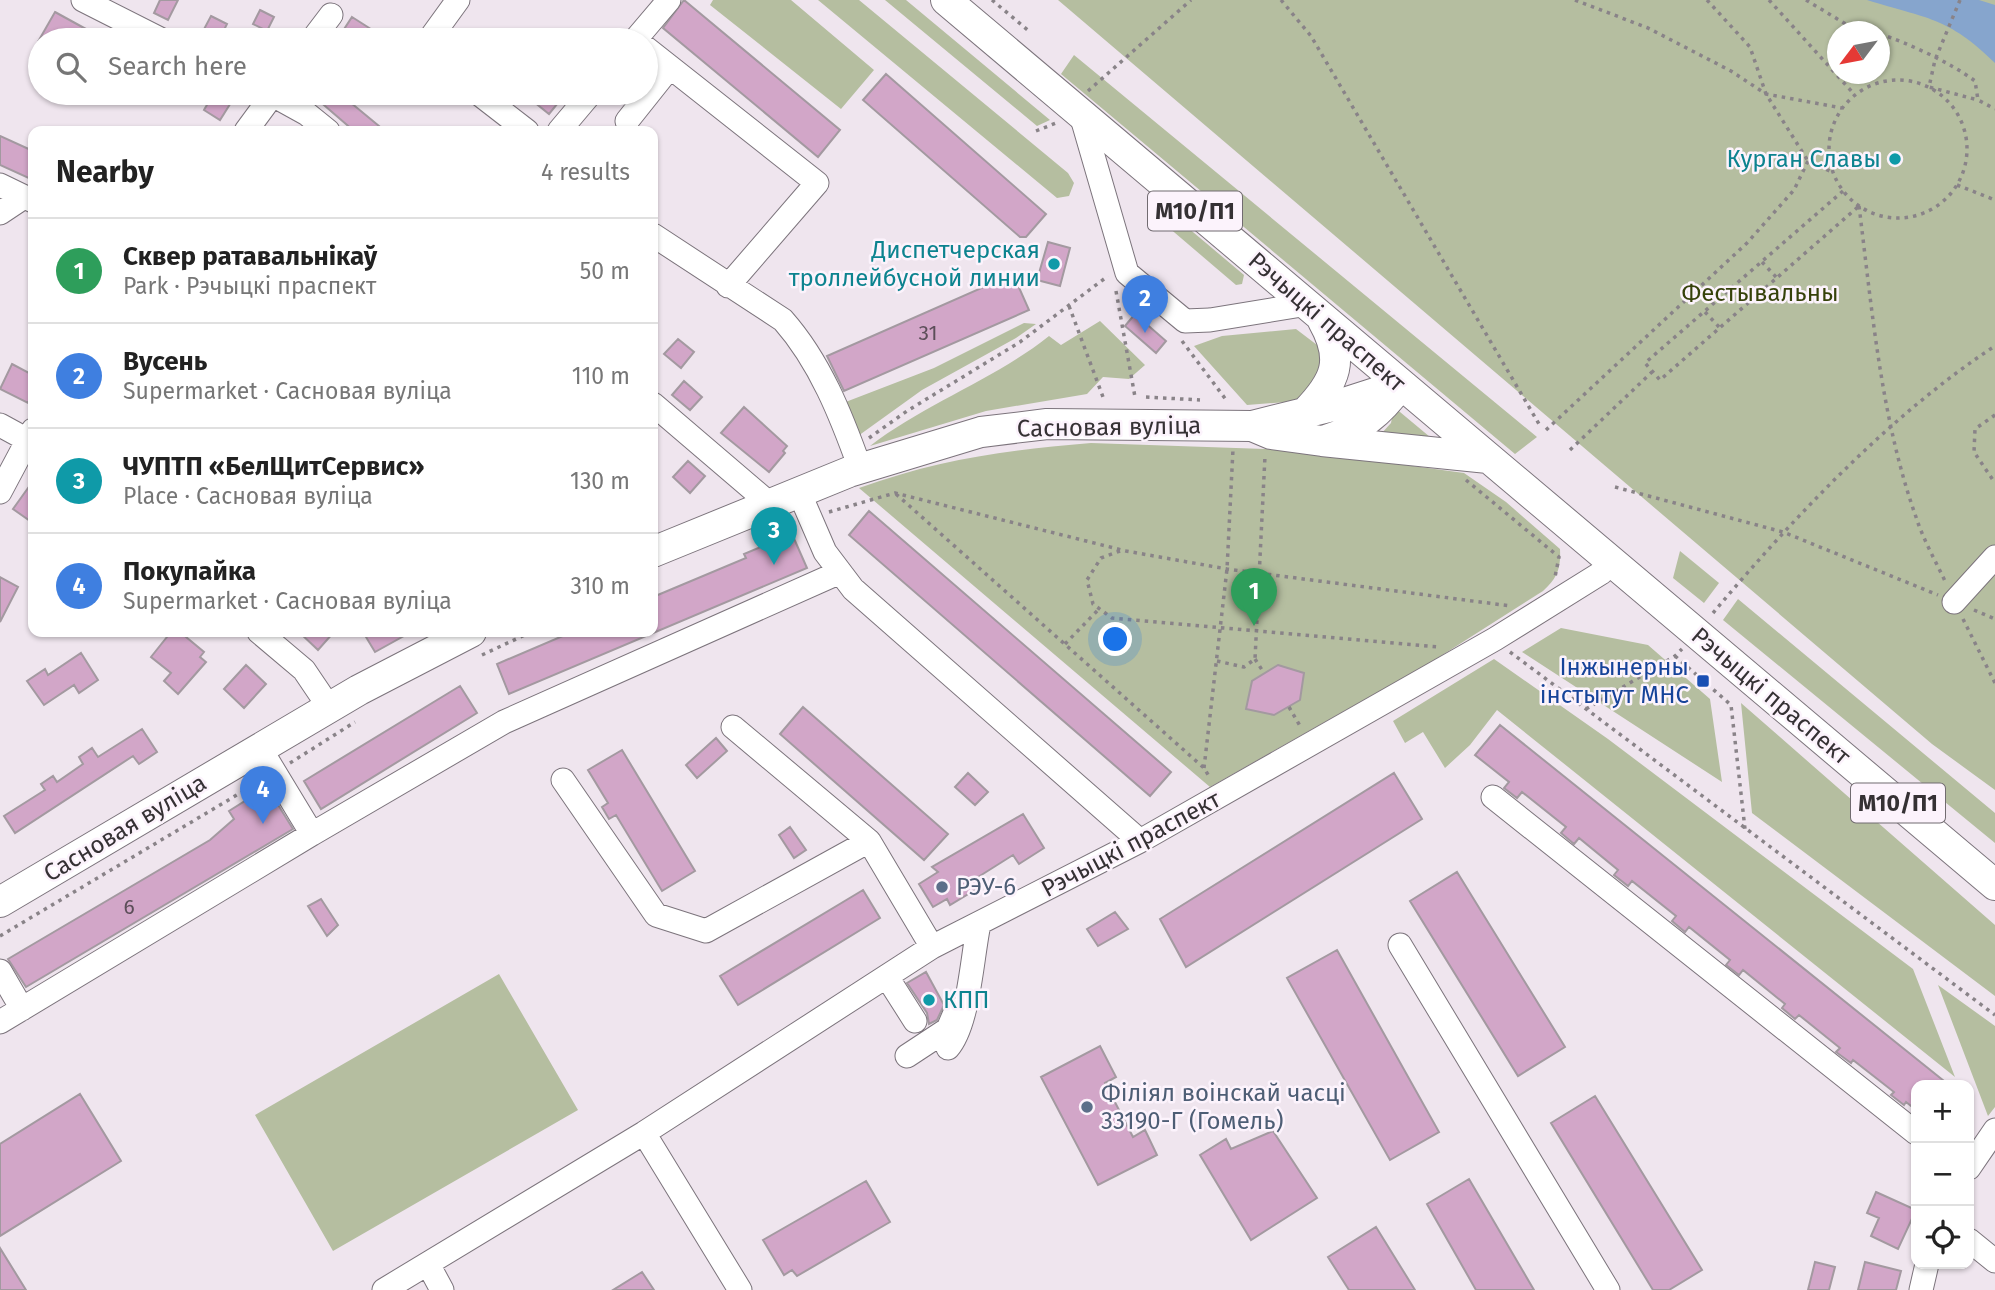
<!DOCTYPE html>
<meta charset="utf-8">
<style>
:root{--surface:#fff;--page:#f6f6f6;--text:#222;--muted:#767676;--line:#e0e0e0;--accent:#2a6855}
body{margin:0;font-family:"Fira Sans",sans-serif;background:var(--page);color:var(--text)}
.controls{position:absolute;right:21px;bottom:21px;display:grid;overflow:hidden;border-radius:14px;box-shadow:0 2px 5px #0004}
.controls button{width:63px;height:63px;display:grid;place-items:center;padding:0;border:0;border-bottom:2px solid var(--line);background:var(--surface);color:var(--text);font:35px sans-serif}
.compass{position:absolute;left:1827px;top:21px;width:63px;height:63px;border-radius:50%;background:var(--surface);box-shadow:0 2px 5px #0004;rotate:238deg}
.you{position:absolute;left:1116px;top:640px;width:24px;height:24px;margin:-18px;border:5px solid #fff;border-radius:50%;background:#1a73e8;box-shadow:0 0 0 10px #1a73e833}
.badge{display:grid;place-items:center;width:46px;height:46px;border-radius:50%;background:var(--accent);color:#fff;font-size:23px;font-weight:700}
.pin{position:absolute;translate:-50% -58px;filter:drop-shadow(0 2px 4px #0008)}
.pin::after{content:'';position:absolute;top:37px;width:24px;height:21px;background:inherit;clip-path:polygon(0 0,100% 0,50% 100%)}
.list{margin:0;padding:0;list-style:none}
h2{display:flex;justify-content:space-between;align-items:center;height:91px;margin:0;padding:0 28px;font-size:30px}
h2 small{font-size:23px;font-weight:400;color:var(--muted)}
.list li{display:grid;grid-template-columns:46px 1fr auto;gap:21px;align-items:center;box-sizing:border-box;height:105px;padding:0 28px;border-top:2px solid var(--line)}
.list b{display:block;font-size:26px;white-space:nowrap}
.list p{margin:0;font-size:23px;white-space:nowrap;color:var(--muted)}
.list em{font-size:23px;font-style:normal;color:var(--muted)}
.icon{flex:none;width:38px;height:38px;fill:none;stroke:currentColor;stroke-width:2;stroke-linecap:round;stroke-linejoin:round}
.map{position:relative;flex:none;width:1995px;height:1290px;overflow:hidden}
.search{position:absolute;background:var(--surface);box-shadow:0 2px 5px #0004;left:28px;top:28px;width:630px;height:77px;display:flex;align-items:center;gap:18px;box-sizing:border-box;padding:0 24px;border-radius:38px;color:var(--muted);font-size:26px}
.panel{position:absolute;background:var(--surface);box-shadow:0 2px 5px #0004;left:28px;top:126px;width:630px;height:511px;border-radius:14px}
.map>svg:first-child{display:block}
</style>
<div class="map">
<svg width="1995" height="1290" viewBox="0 0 1995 1290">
<rect width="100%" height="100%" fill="#efe5ee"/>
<path fill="#b5bea0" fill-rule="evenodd" d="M713,0h78l83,70 -33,39 -131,-104z
M818,0h41l209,173 6,10 -5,13 -12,2z
M885,0h21l144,120 -13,6z
M1058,0h937v790l-63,-46zM1838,32h42v42h-42z
M1074,55l463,382 -22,17 -454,-380z
M1162,210l6,1 76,64 -2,9 -6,1 -75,-64 -3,-7z
M1100,321l45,44 -16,14 -26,-2 -16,17 -101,17 -116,35c56,-43 124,-66 179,-110l12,9z
M1024,323l12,1 -20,14 -94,52 -64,46 -15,-33 91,-35z
M1296,329l25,19v30l-21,23 -53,4 -53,-59 28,-10z
M1394,407l42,35 -55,-8 10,-11z
M1091,443l205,7 168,23 42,29 54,47c1,20 -3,29 -17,42l-110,70 -223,126 -351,-299c80,-29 148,-38 232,-45z
M1680,551l39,32 -15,20 -31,-25z
M1738,599l257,214v30l-272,-223z
M1561,628l87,17 62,54 12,83 -200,-130z
M1494,659l114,80 305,230 42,108 -458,-367 -27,35 -25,23 -22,-36 -18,11 -12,-22z
M1741,703l254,222v71l-243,-183z
M499,974l79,136 -245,141 -78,-136z
M1938,985l57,41v81l-7,9z"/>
<path fill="#86a5cd" d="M1867,0h112l16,5v58c-48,-47 -68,-44 -128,-63z"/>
<path fill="#d2a6c8" stroke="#a399a0" stroke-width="2" d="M160,0h18l-10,20 -14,-7z
M684,0l156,130 -22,27 -155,-129z
M260,10l14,7 -7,14 -14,-7z
M55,12l51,28h-67z
M211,16l16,8 -8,16 -17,-7z
M352,17l36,23h-51z
M886,74l160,140 -20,23h-6l-157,-137z
M214,93l18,8 -12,19 -16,-10z
M310,93h29l46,38h-31z
M523,93h43l-17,21z
M0,136l33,15v29l-33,-15z
M1048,242l22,6 -10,38 -23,-6z
M1013,274l16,36 -185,81 -17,-35z
M1135,314l31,27 -10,12 -31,-27z
M678,339l16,13 -13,16 -17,-14z
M12,364l21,11v17l-5,11 -28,-14z
M684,381l18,16 -12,13 -18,-15z
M744,407l43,39 -4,5 2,2 -16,19 -48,-39z
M688,461l17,15 -15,17 -17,-16z
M33,481v42l-20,-14z
M869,511l302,261 -21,24 -301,-261z
M792,534l15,34 -298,126 -12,-30 75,-32h81v-35l93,-39 -2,-4z
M0,577l18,10 -18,35z
M171,632h9l24,20 -4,5 6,5 -28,32 -14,-13 7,-8 -20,-16z
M299,632h35l-16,18z
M363,632h48l-36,20z
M81,653l17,27 -19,13 -5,-8 -30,20 -17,-24 18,-12 3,6z
M246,665l20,19 -22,24 -20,-19z
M1278,665l26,8 -4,27 -26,15 -28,-6 6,-28z
M460,686l17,27 -156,96 -17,-28z
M803,707l145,127 -24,26 -144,-126z
M1500,725l449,360h-33v25l-10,-8 -2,3 -13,-10 3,-3 -41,-32 -2,3 -15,-11 4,-4 -41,-33 -4,4 -13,-11 3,-4 -42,-34 -4,5 -13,-10 4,-5 -41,-33 -4,5 -13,-11 4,-5 -44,-35 -4,5 -14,-11 4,-5 -39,-32 -5,6 -13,-11 5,-6 -44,-35 -5,6 -13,-10 5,-6 -34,-27z
M142,729l15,23 -18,12 -6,-8 -118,77 -11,-17 41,-26 -4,-6 12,-8 4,6 26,-18 -4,-7 13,-9 6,9z
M716,738l11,13 -30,27 -11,-13z
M622,750l73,121 -33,20 -46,-76 -7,4 -7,-12 6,-4 -20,-33z
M968,773l20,19 -13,13 -20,-18z
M1394,773l28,46 -236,148 -26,-48z
M267,787l26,42 -267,158 -18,-28 202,-119 24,-21 -5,-8z
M1023,814l21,34 -25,16 -6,-9 -38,24 5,8 -30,18 -3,-6 -14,8 -14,-23 19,-12 -6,-5z
M790,827l16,23 -12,8 -15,-23z
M1457,872l108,175 -47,29 -108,-175z
M863,890l17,28 -142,87 -18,-29z
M321,899l17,26 -11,11 -19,-30z
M1115,912l13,17 -30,17 -11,-17z
M1337,950l102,182 -49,28 -103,-182z
M926,972l18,33 -7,15 -8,4 -2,-11 -20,-30z
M1100,1046l16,31 -11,6 28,54 12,-7 12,25 -59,30 -57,-108z
M80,1094l41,67 -121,75v-92z
M1595,1096l107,174 -33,20h-16l-102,-167z
M1273,1131l44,67 -66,42 -51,-85 26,-16 5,10z
M1469,1179l65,111h-58l-49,-86z
M866,1181l24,41 -93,54 -5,-6 -8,5 -21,-35z
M1876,1192l40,18 -18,39 -27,-13 8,-18 -12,-5z
M1376,1227l39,63h-66l-21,-33z
M0,1248l26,42h-26z
M1815,1262l20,5 -6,23h-21z
M1865,1262l36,9 -5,19h-38z
M642,1272l12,18h-41z"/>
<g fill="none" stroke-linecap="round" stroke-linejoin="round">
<defs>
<path id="minor" d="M83,0l79,40
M312,40l19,-25
M429,40l29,-40
M635,40l34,-40
M646,48l171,135 -89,103
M269,93l38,21 21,17
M478,93l49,38
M1082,118l45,155 58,48 25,-1 98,-16
M627,121l43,-54
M246,131l28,-38
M559,131l32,-38
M0,185l33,16
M0,213l24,-16
M653,235l130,85c37,42 58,95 77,148
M653,404l117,100
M0,425l33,18
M0,492l33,-62
M799,492l26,60 28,37 287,252
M1954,602l41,-45
M259,632l45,38 25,37
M733,727l136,114
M563,780l93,135 50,16 163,-90 63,106
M1493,797l423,336
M312,834l192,-112 334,-149
M1400,945l208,345
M0,971l22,38
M887,977l28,44
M0,1022l312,-188 -52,-86
M948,1048c21,-24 24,-92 31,-124
M907,1056l41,-27 6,-14
M644,1133l96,157
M1969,1168l26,-38
M1969,1240l26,21
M428,1264l14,26
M384,1290l260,-157 288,-186 208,-106 355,-202 106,-66 12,-12
M1921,1290l6,-26"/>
<path id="major" d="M946,0l1049,885
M1306,412c30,-31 39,-52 17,-91
M1252,426l89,-22 59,-19
M1326,440c34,-11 54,-27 74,-55
M653,552l196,-80 132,-40 66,-8 205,2 19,8 51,7 166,17
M0,902l359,-212 112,-58"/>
</defs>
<use href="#minor" stroke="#7c747c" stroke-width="25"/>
<use href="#major" stroke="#7c747c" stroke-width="32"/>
<path stroke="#898388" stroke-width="3.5" stroke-dasharray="3.5 5" stroke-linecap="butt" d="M992,0l38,32
M1281,0l30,36 228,388
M1575,0l73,28 83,43 35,23 76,14
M1707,0l43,47 16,47 42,67 24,11
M1769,0l85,94
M1806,0l43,26 21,6
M1960,0l-25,60 -6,27 49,13
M1880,34c28,9 71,29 95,47l3,19 17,9
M1829 149a69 69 0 1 1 138 0a69 69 0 1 1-138 0Z
M1088,91l103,-91
M1036,131l20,-8
M1957,185l38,15
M1843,191l-198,172 15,17 199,-174
M1859,206c13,103 22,213 57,311 7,22 19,43 29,64
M1762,262l15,16
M1116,291l19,106
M1069,306l34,91
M1705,312l15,16
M1182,341l45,60
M1146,397l54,3
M1995,415l-20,14 -1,23 21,31
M1546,430l201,-187 47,-53 14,-29
M869,438l38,-27 113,-69 88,-66
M1570,450l82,-78
M1466,480l93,77 -4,20
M1615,487l168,45 155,63
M896,494l308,274 6,10
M829,512l66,-19 231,58 101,18 284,37
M1120,551l-19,7 -14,22 6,24 19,14 326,29
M1974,610l21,9
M1713,613c79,-94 179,-200 282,-267
M1963,619l32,64
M1065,644l33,-34
M1510,652l485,363
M482,655l49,-23
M1675,656l56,49 14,124
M1255,659l9,14
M1217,661l27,6 11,-8 10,-203
M1289,707l11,19
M1586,709l89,-53 7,-7
M290,763l65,-41
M1204,768l23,-199 6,-120
M0,936l257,-153"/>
<use href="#minor" stroke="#fff" stroke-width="23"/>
<use href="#major" stroke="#fff" stroke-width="30"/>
</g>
<g fill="#0f9aa8" stroke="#fcf3fc" stroke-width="2.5">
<circle cx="1895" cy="159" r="7"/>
<circle cx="1054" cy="264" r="7"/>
<circle cx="929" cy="1000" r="7"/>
</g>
<rect fill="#1a4fb4" stroke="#fcf3fc" stroke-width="2.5" x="1696" y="674" width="14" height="14" rx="3.5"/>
<g fill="#5c6f8a" stroke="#fcf3fc" stroke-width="2.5">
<circle cx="942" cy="887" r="7"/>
<circle cx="1087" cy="1107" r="7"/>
</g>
<g text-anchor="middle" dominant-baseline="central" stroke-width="5" stroke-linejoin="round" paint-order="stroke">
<g font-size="21" fill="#5c4e59">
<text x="928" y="333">31</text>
<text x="129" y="907">6</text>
</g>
<g fill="#fcf3fc" stroke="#716b70" stroke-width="2">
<rect x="1148" y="191.5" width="94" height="39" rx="5"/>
<rect x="1851" y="783.5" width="94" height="39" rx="5"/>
</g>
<g font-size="23" font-weight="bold" fill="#353134">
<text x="1195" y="211">М10/П1</text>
<text x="1898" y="803">М10/П1</text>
</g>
<g font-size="24" fill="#0d838f" stroke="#fcf3fc" text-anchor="end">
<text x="1881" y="159">Курган Славы</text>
<text x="1040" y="250">Диспетчерская<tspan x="1040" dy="28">троллейбусной линии</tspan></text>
<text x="943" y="1000" text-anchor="start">КПП</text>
</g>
<g font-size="24" fill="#36420a" stroke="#fcf3fc">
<text x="1760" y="293">Фестывальны</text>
</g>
<g font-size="24" fill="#353134" stroke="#fcf3fc">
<text transform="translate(1327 322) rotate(41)">Рэчыцкі праспект</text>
<text transform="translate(1109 427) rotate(-1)">Сасновая вуліца</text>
<text transform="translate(1771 696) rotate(40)">Рэчыцкі праспект</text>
<text transform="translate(125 828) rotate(-31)">Сасновая вуліца</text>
<text transform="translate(1131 844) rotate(-28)">Рэчыцкі праспект</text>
</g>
<g font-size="24" fill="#164399" stroke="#fcf3fc" text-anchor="end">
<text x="1689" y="667">Інжынерны<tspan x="1689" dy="28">інстытут МНС</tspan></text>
</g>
<g font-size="24" fill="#4e5e75" stroke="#fcf3fc" text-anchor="start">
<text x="956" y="887">РЭУ-6</text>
<text x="1101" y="1093">Філіял воінскай часці<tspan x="1101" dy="28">33190-Г (Гомель)</tspan></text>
</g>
</g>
</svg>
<div class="controls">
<button>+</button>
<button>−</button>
<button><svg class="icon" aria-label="locate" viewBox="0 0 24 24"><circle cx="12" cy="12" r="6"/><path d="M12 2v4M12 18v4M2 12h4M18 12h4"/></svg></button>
</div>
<svg class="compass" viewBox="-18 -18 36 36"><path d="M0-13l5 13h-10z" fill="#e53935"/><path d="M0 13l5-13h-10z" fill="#767676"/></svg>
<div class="you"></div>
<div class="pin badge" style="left:1254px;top:626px;background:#2e9e5b">1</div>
<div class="pin badge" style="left:1145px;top:333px;background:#3f7fe0">2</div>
<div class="pin badge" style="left:774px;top:565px;background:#0f9aa8">3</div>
<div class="pin badge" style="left:263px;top:824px;background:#3f7fe0">4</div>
<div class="search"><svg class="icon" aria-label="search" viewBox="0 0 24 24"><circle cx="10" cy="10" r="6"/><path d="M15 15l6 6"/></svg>Search here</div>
<section class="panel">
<h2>Nearby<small>4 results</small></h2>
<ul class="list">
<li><span class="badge" style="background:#2e9e5b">1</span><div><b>Сквер ратавальнікаў</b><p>Park · Рэчыцкі праспект</p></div><em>50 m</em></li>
<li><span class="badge" style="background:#3f7fe0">2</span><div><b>Вусень</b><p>Supermarket · Сасновая вуліца</p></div><em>110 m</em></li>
<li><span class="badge" style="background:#0f9aa8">3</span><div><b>ЧУПТП «БелЩитСервис»</b><p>Place · Сасновая вуліца</p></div><em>130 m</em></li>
<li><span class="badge" style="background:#3f7fe0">4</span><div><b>Покупайка</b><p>Supermarket · Сасновая вуліца</p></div><em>310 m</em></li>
</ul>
</section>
</div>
